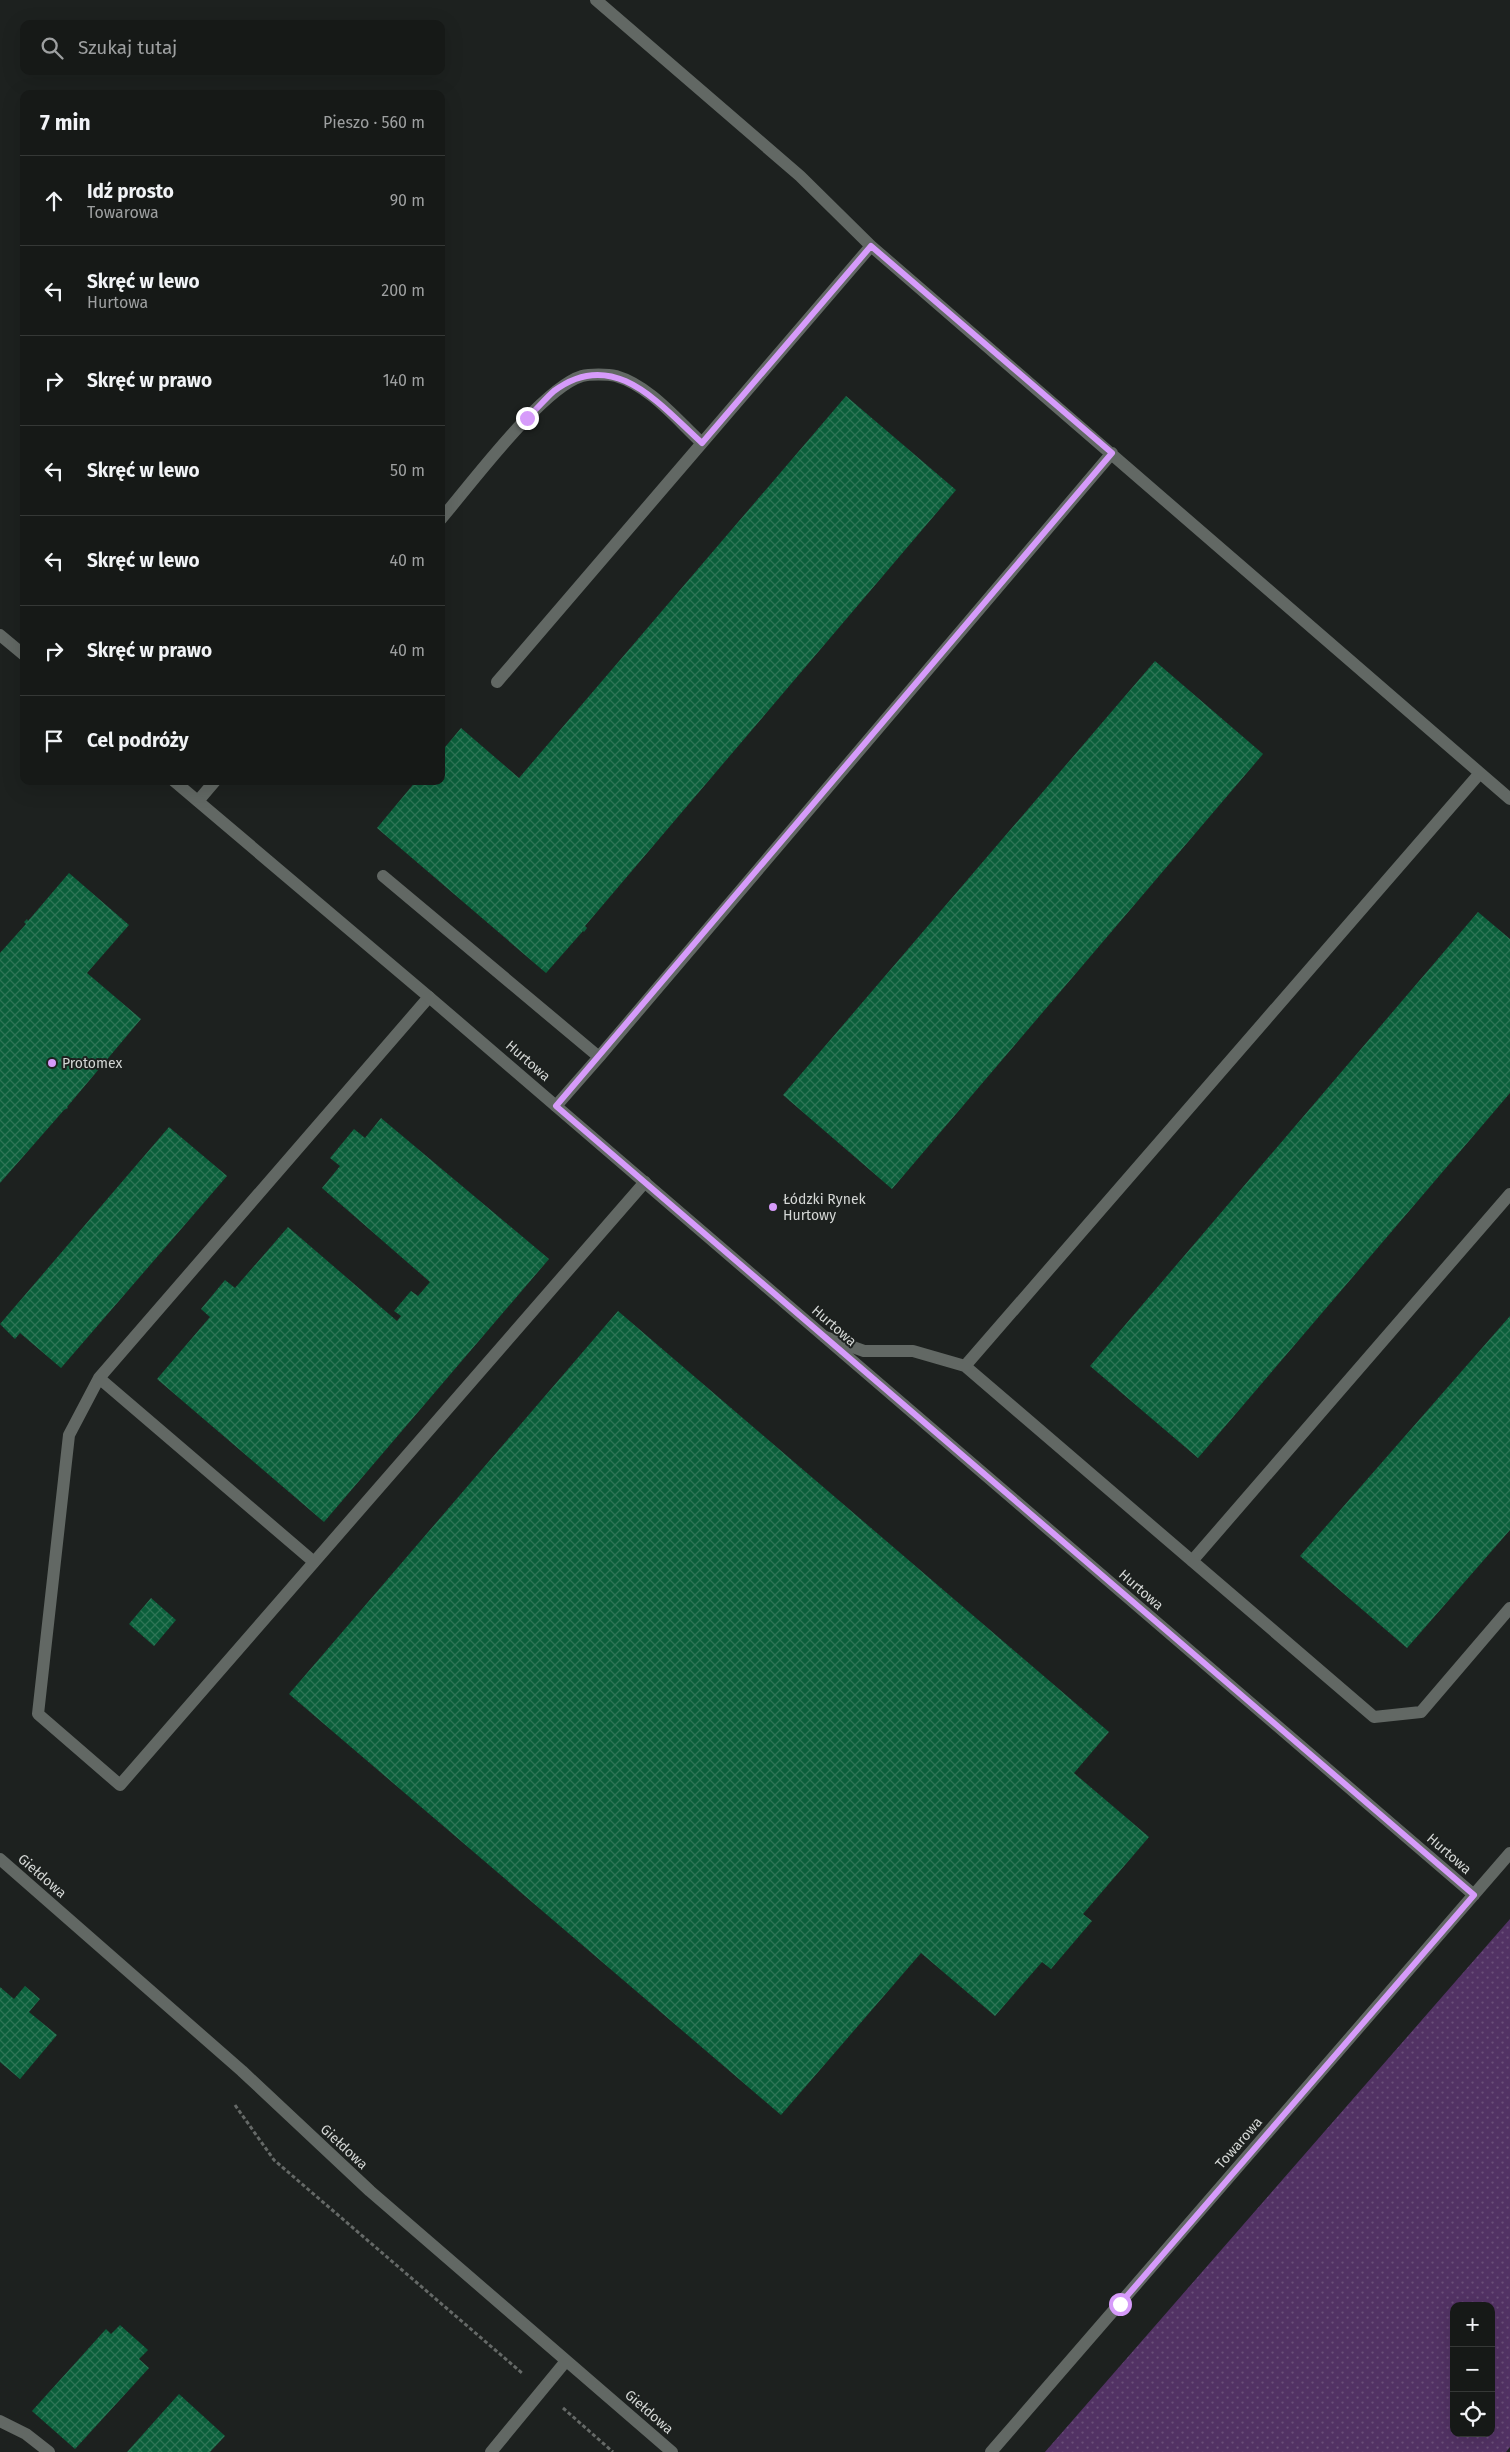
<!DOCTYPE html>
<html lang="pl">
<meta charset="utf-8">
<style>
:root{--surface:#161917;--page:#1f2220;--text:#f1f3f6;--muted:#9ea0a1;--line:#353836}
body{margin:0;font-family:"Fira Sans",sans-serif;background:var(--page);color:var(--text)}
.controls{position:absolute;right:15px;bottom:15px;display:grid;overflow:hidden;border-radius:10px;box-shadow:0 5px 20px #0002}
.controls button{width:45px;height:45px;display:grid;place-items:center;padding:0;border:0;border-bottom:1px solid var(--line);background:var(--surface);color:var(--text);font:25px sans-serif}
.stop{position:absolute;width:15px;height:15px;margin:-11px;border:4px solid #d69bfa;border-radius:50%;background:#fff}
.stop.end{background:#d69bfa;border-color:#fff;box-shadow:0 1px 5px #0008}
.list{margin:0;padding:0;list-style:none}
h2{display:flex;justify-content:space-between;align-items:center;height:65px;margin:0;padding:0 20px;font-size:21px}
h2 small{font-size:16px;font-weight:400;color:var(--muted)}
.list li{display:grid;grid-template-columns:32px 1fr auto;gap:15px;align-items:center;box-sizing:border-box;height:90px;padding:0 20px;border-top:1px solid var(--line)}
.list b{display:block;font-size:19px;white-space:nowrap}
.list p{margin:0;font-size:16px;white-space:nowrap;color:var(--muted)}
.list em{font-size:16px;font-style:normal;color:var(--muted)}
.icon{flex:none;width:28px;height:28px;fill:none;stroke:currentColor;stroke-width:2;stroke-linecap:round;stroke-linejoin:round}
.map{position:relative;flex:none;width:1510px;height:2452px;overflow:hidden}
.search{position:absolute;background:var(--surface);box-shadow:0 5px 20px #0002;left:20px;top:20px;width:425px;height:55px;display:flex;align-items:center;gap:12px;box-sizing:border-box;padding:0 18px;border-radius:10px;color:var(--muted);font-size:19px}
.panel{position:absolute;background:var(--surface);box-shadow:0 5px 20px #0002;left:20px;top:90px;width:425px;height:695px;border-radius:10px}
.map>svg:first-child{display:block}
</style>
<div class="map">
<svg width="1510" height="2452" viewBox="0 0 1510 2452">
<defs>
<pattern id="grass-dots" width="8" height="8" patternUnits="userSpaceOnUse" patternTransform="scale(1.25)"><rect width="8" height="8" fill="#523264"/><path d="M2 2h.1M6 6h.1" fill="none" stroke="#6a4f79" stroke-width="1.8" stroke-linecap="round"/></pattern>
<pattern id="building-cross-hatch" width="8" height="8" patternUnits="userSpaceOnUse" patternTransform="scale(1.25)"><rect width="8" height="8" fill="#0b5f3b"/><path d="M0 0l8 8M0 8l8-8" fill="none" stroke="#2e7556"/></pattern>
</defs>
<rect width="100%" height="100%" fill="#1d211f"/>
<path fill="url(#grass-dots)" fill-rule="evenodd" d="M1510,1919v528l-4,5h-461zM1454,2306h37v127h-37z"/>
<path fill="url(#building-cross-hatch)" d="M846,396l110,94 -371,436 2,2 -3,4 -1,-1 -37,42 -169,-145 39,-47h25v-29l20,-24 58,50z
M1155,661l108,93 -371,435 -109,-94z
M69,873l60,52 -42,48 54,46 -74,88 1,1 -4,2 -64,73v-230l26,-29 -2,-2 3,-3 1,2z
M1478,912l32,27v154l-312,365 -108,-92z
M381,1118l168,141 -225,263 -167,-143 53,-62 -9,-8 24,-29 10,8 53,-61 109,94 4,-5 -7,-5 17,-20 7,5 12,-14 -108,-94 18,-22 -10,-8 24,-29 11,9z
M169,1127l58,49 -166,192 -41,-35 -5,6 -15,-15z
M618,1311l491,421 -35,41 75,64 -66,77 9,7 -41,48 -9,-7 -47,54 -74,-63 -140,162 -492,-421z
M1510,1316v214l-103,118 -107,-92z
M151,1598l25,22 -22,26 -25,-22z
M25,1986l15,13 -11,13 28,23 -37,44 -20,-17v-75l14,12z
M120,2325l28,25 -9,9 10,9 -74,81 -43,-38 74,-82 5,5z
M179,2394l46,42 -15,16h-83z"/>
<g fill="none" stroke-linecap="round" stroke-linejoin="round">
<path stroke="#656967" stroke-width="3" stroke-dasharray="4 2.5" stroke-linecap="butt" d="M235,2105l39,55 248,213
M563,2408l50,44"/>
<path stroke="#626864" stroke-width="12" d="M596,0l204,176 71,70 639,553
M441,519c30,-35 101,-131 141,-143 7,-2 26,-2 34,0 34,10 61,44 86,67
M497,682l374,-436
M198,801l17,-20
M383,876l216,181 -43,49
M429,997l-330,381 -30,57 -31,279 82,71 525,-603
M599,1057l513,-604
M825,1337l39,14h49l52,15 409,351 47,-5 89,-104
M965,1366l515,-593
M99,1378l215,184
M1192,1561l318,-367"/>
<path stroke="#626864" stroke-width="12" d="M0,635l24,20
M174,781l255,216 1045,898
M0,1859l242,212 128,120 302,261
M0,2421l26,13 23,18
M491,2452l75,-91
M991,2452l519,-599"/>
</g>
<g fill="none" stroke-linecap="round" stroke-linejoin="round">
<path stroke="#d69bfa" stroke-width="6" d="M527,418c9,-8 18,-19 27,-27 60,-45 106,14 148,52l169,-197 241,207 -556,653 918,789 -354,409"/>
</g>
<g fill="#d69bfa" stroke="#1d211f" stroke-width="2">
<circle cx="52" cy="1063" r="5"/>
<circle cx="773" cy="1207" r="5"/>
</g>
<g text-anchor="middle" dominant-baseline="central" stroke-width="4" stroke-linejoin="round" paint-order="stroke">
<g font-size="14" fill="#d4d7d5" stroke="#1d211f">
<text transform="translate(528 1061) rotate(41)">Hurtowa</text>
<text transform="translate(834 1326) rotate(41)">Hurtowa</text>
<text transform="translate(1141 1590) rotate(41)">Hurtowa</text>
<text transform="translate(1449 1854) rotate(41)">Hurtowa</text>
<text transform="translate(42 1876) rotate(41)">Giełdowa</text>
<text transform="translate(1239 2143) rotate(-49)">Towarowa</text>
<text transform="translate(344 2147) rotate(43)">Giełdowa</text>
<text transform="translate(649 2412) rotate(41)">Giełdowa</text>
</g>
<g font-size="14" fill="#d4d7d5" stroke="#1d211f" text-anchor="start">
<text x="62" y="1063">Protomex</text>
<text x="783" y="1199">Łódzki Rynek<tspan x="783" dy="16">Hurtowy</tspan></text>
</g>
</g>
</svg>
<div class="controls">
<button>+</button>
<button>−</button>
<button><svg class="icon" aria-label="locate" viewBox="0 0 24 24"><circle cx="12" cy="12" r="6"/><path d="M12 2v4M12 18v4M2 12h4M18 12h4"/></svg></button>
</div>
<div class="stop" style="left:1120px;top:2304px"></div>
<div class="stop end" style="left:527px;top:418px"></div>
<div class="search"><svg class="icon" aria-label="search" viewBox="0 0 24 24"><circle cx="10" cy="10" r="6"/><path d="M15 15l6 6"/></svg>Szukaj tutaj</div>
<section class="panel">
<h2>7 min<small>Pieszo · 560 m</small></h2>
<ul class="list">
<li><svg class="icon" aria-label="ahead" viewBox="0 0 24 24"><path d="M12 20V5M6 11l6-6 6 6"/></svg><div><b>Idź prosto</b><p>Towarowa</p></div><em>90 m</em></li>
<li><svg class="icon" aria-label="left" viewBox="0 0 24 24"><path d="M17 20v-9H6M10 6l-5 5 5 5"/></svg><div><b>Skręć w lewo</b><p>Hurtowa</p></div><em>200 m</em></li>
<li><svg class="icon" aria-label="right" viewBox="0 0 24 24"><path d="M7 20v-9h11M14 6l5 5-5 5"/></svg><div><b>Skręć w prawo</b></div><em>140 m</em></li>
<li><svg class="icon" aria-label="left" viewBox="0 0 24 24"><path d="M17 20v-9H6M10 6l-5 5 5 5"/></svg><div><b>Skręć w lewo</b></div><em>50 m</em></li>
<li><svg class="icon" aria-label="left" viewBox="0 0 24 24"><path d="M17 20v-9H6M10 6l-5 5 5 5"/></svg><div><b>Skręć w lewo</b></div><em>40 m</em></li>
<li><svg class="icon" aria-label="right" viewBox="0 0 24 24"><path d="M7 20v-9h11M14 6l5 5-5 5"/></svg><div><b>Skręć w prawo</b></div><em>40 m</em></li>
<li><svg class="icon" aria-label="arrive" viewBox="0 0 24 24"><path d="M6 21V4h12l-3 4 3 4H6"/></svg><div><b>Cel podróży</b></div></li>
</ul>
</section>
</div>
